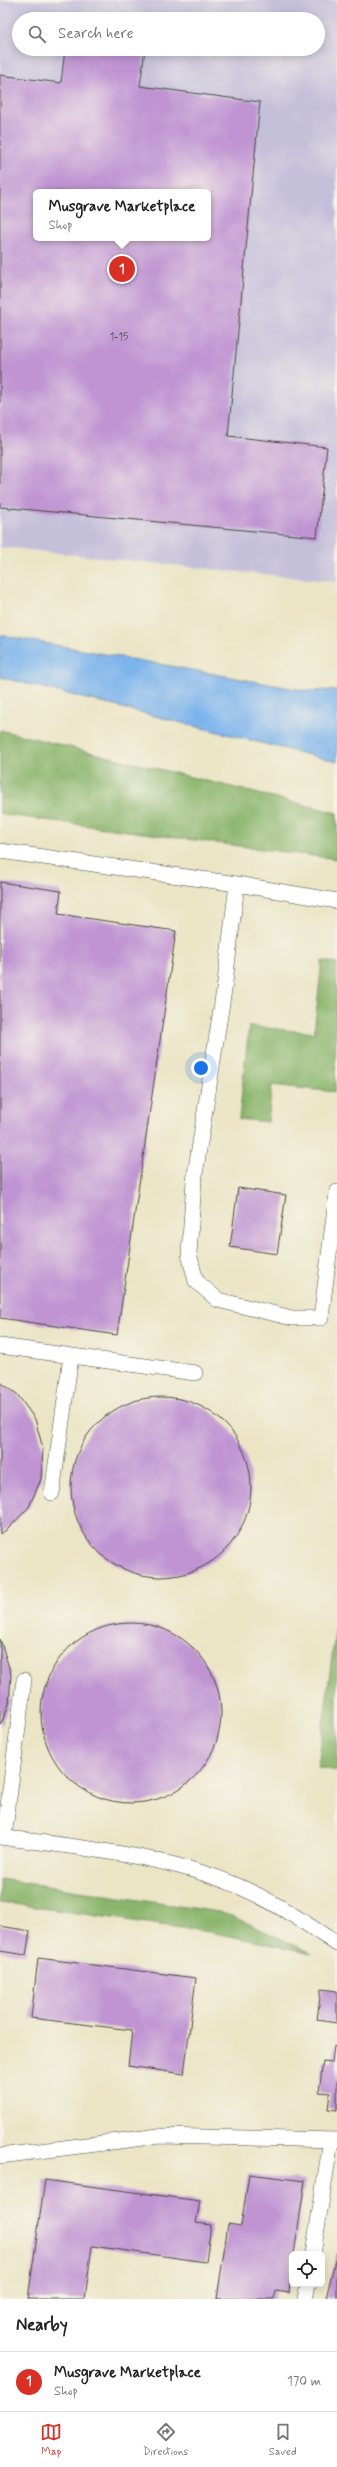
<!DOCTYPE html>
<style>
:root{--surface:#fff;--page:#f6f6f6;--text:#222;--muted:#767676;--line:#e0e0e0;--accent:#d93025}
body{margin:0;font-family:Mynerve,sans-serif;background:var(--page);color:var(--text)}
.controls{position:absolute;right:12px;bottom:12px;display:grid;overflow:hidden;border-radius:6px;box-shadow:0 2px 10px #0003}
.controls button{width:36px;height:36px;display:grid;place-items:center;padding:0;border:0;border-bottom:1px solid var(--line);background:var(--surface);color:var(--text);font:20px sans-serif}
.you{position:absolute;left:201px;top:1068px;width:14px;height:14px;margin:-10px;border:3px solid #fff;border-radius:50%;background:#1a73e8;box-shadow:0 0 0 6px #1a73e833}
.badge{display:grid;place-items:center;width:26px;height:26px;border-radius:50%;background:var(--accent);color:#fff;font-size:13px;font-weight:700}
.pin{position:absolute;translate:-50% -50%;border:2px solid #fff;box-shadow:0 1px 4px #0006}
.popup{position:absolute;left:33px;top:189px;width:178px;height:52px;box-sizing:border-box;display:grid;place-content:center;border-radius:6px;background:var(--surface);filter:drop-shadow(0 1px 3px #0005);font-size:13px;white-space:nowrap;color:var(--muted)}
.popup b{font-size:15px;color:var(--text)}
.popup::after{content:'';position:absolute;left:50%;top:100%;margin-left:-8px;border:8px solid transparent;border-top-color:var(--surface)}
.list{margin:0;padding:0;list-style:none}
h2{display:flex;justify-content:space-between;align-items:center;height:52px;margin:0;padding:0 16px;font-size:17px}
h2 small{font-size:13px;font-weight:400;color:var(--muted)}
.list li{display:grid;grid-template-columns:26px 1fr auto;gap:12px;align-items:center;box-sizing:border-box;height:60px;padding:0 16px;border-top:1px solid var(--line)}
.list b{display:block;font-size:15px;white-space:nowrap}
.list p{margin:0;font-size:13px;white-space:nowrap;color:var(--muted)}
.list em{font-size:13px;font-style:normal;color:var(--muted)}
.icon{flex:none;width:22px;height:22px;fill:none;stroke:currentColor;stroke-width:2;stroke-linecap:round;stroke-linejoin:round}
.map{position:relative;flex:none;width:337px;height:2299px;overflow:hidden}
.search{position:absolute;background:var(--surface);box-shadow:0 2px 10px #0003;left:12px;right:12px;top:12px;height:44px;display:flex;align-items:center;gap:10px;box-sizing:border-box;padding:0 14px;border-radius:22px;color:var(--muted);font-size:15px}
.sheet{height:112px;background:var(--surface)}
nav{display:flex;justify-content:space-around;align-items:center;box-sizing:border-box;height:56px;border-top:1px solid var(--line);background:var(--surface);font-size:11px;color:var(--muted)}
nav a{display:grid;justify-items:center;gap:2px}
nav .on{color:var(--accent)}
.map>svg:first-child{display:block}
</style>
<div class="map">
<svg width="337" height="2299" viewBox="0 0 337 2299">
<rect width="100%" height="100%" fill="#f7f3e8"/>
<filter id="ink" filterUnits="userSpaceOnUse"><feTurbulence type="fractalNoise" baseFrequency=".025" numOctaves="2"/><feDisplacementMap in="SourceGraphic" scale="8" xChannelSelector="R" yChannelSelector="G"/><feConvolveMatrix kernelMatrix="1 2 1 2 8 2 1 2 1" color-interpolation-filters="sRGB"/></filter>
<filter id="wash" filterUnits="userSpaceOnUse"><feTurbulence type="fractalNoise" baseFrequency=".012" numOctaves="4" result="noise"/><feDisplacementMap in="SourceGraphic" scale="16" xChannelSelector="R" yChannelSelector="G"/><feGaussianBlur stdDeviation="0.9" result="paint"/><feColorMatrix in="noise" values="0 0 0 0 0 0 0 0 0 0 0 0 0 0 0 0 0 1.4 0 .05"/><feComposite in="paint" operator="in"/></filter>
<g filter="url(#wash)">
<rect width="100%" height="100%" fill="#ebe5c6"/>
<path fill="#c5c0da" fill-rule="evenodd" d="M0,0h337v582l-337,-35zM19,19h299v30h-299zM36,192h172v46h-172z"/>
<path fill="#8ab56c" stroke="#5a704c" d="M0,730l337,83v46l-337,-45z
M322,961l15,2 -2,129 -63,-7 -4,37 -29,-3 10,-93 65,7z
M337,1617v154l-19,-4z
M0,1879l225,34 87,40 -102,-21 -210,-30z"/>
<path fill="#7db4ec" stroke="#54708c" d="M0,635l307,56 30,-1v72l-337,-85z"/>
<g id="blocks">
<path fill="#c094d3" fill-rule="evenodd" d="M69,14l38,4v1h-39z
M65,49h80l-5,37 120,16 -32,334 99,11 -10,90 -317,-30v-432l61,8zM36,192h172v46h-172z
M0,882l61,9 -3,23 118,17 -59,404 -117,-17z
M238,1188l48,7 -9,59 -47,-7z
M0,1382l17,12 18,25 8,30 -2,30 -12,28 -21,22 -8,5z
M71 1487a90 90 0 1 1 180 0a90 90 0 1 1-180 0Z
M41 1713a90 90 0 1 1 180 0a90 90 0 1 1-180 0Z
M0,1639l11,35 -2,30 -9,22z
M0,1926l30,5 -4,24 -26,-4z
M38,1958l158,20 -12,96 -56,-8 4,-36 -101,-12z
M321,1989l16,2v32l-20,-3z
M334,2046l3,1v63l-9,-1 2,-16 -11,-1 4,-31 9,1z
M249,2174l56,7 -11,73h-2l-3,39 -13,-2 -2,8h-57l11,-75 13,2z
M45,2180l155,21 -4,22 15,2 -5,37 -114,-16 -7,53h-57z
M337,2252v47h-7l-4,-1z"/>
</g>
</g>
<g filter="url(#ink)">
<use href="#blocks" fill-opacity="0" stroke="#484742" stroke-width="1"/>
<g fill="none" stroke-linecap="round" stroke-linejoin="round">
<defs>
<path id="lane" d="M0,851l237,33 100,17
M237,884l-13,106 -30,191 -5,73 7,27 22,19 74,18h29l16,-126
M0,1346l195,27
M52,1493l19,-137
M0,1837c81,11 178,19 251,55 30,14 59,34 86,52
M4,1837l20,-157
M0,2156l159,-20 178,4
M313,2254l18,-114
M305,2299l3,-15"/>
</defs>
<use href="#lane" stroke="#484742" stroke-width="16"/>
<use href="#lane" stroke="#fff" stroke-width="15"/>
</g>
</g>
<g text-anchor="middle" dominant-baseline="central" stroke-width="3" stroke-linejoin="round" paint-order="stroke">
<g font-size="10" fill="#504555">
<text x="119" y="337">1-15</text>
</g>
</g>
</svg>
<div class="controls">
<button><svg class="icon" aria-label="locate" viewBox="0 0 24 24"><circle cx="12" cy="12" r="6"/><path d="M12 2v4M12 18v4M2 12h4M18 12h4"/></svg></button>
</div>
<div class="you"></div>
<div class="pin badge" style="left:122px;top:269px">1</div>
<div class="popup"><b>Musgrave Marketplace</b>Shop</div>
<div class="search"><svg class="icon" aria-label="search" viewBox="0 0 24 24"><circle cx="10" cy="10" r="6"/><path d="M15 15l6 6"/></svg>Search here</div>
</div>
<section class="sheet">
<h2>Nearby<small></small></h2>
<ul class="list">
<li><span class="badge">1</span><div><b>Musgrave Marketplace</b><p>Shop</p></div><em>170 m</em></li>
</ul>
</section>
<nav>
<a class="on"><svg class="icon" aria-label="map" viewBox="0 0 24 24"><path d="M3 6l6-2 6 2 6-2v14l-6 2-6-2-6 2zM9 4v14M15 6v14"/></svg>Map</a>
<a><svg class="icon" aria-label="directions" viewBox="0 0 24 24"><path d="M12 3l9 9-9 9-9-9zM9 14v-3h6M13 9l2 2-2 2"/></svg>Directions</a>
<a><svg class="icon" aria-label="saved" viewBox="0 0 24 24"><path d="M7 4h10v16l-5-4-5 4z"/></svg>Saved</a>
</nav>
